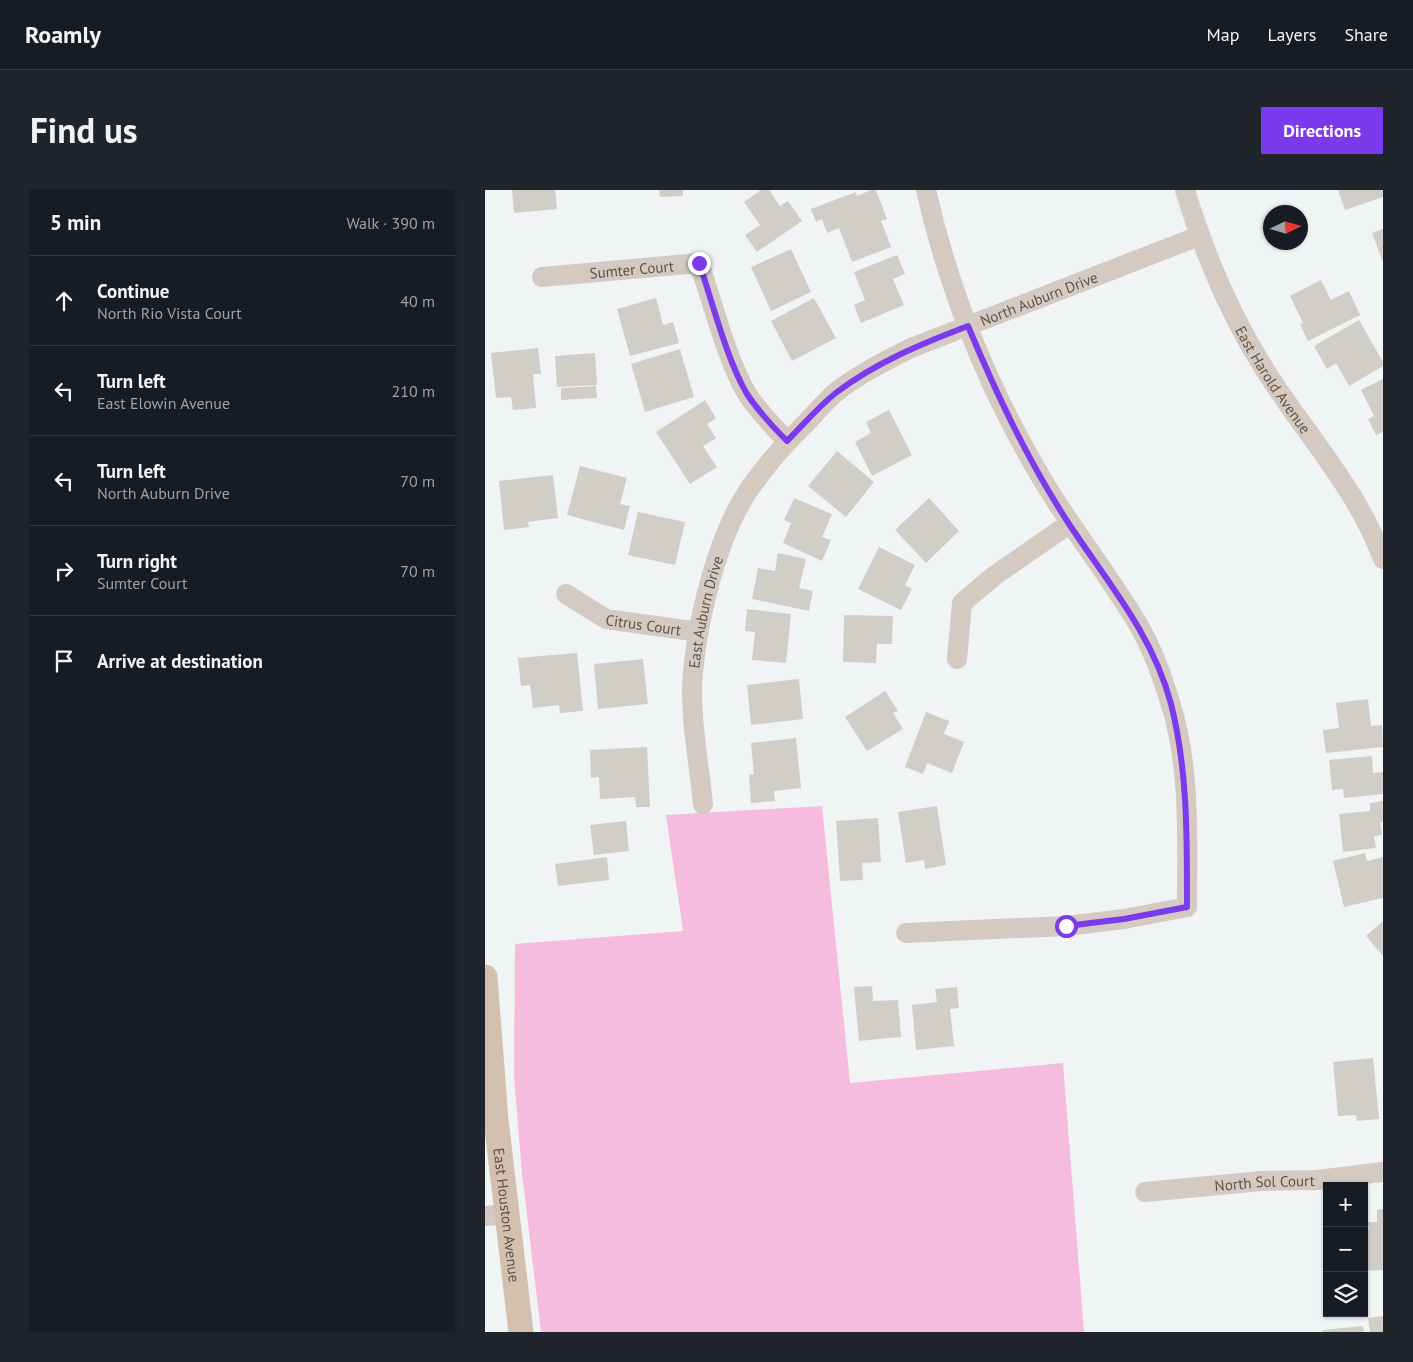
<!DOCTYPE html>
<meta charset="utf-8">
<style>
:root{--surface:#171b24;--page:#20242c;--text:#f1f3f6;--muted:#9ea1a6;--line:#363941;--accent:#7c3aed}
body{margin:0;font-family:"PT Sans",sans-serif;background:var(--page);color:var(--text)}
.controls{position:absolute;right:15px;bottom:15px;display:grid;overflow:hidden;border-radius:0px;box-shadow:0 1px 4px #0004}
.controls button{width:45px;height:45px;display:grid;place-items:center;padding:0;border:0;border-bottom:1px solid var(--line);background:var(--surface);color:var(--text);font:25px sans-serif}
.compass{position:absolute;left:778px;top:15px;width:45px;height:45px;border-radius:50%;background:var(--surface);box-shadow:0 1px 4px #0004;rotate:85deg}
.stop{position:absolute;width:15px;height:15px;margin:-11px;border:4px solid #7c3aed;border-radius:50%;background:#fff}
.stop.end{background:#7c3aed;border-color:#fff;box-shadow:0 1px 5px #0008}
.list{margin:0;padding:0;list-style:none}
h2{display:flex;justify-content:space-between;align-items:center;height:65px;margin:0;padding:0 20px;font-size:21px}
h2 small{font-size:16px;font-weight:400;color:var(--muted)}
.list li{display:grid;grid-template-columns:32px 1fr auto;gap:15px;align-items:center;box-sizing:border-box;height:90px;padding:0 20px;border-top:1px solid var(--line)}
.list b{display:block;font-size:19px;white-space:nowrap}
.list p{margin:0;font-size:16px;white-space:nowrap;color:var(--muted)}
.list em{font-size:16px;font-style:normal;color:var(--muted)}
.icon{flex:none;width:28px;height:28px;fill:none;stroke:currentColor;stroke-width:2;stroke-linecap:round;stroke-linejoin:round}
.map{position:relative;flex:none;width:898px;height:1142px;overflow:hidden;border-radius:0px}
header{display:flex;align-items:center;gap:30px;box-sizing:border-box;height:70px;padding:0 25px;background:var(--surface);border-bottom:1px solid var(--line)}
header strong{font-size:24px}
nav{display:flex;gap:28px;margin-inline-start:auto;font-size:18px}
.intro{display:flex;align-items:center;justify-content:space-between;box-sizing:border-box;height:120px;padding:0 30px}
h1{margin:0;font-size:35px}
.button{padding:12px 22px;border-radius:0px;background:var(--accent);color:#fff;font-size:18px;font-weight:700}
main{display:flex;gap:30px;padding:0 30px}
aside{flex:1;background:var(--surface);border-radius:0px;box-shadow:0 1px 4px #0004}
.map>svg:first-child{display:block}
</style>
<header>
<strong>Roamly</strong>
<nav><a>Map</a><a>Layers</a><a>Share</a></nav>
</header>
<div class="intro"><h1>Find us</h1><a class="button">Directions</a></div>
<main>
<aside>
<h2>5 min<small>Walk · 390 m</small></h2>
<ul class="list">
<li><svg class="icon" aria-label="ahead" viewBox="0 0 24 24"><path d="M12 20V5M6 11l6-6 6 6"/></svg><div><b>Continue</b><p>North Rio Vista Court</p></div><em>40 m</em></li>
<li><svg class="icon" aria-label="left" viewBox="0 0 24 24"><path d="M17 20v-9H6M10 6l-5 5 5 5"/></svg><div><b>Turn left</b><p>East Elowin Avenue</p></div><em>210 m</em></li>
<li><svg class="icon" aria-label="left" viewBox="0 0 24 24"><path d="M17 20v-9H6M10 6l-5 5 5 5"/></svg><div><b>Turn left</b><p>North Auburn Drive</p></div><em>70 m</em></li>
<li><svg class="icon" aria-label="right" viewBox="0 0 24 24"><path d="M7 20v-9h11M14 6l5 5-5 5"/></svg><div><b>Turn right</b><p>Sumter Court</p></div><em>70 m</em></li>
<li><svg class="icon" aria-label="arrive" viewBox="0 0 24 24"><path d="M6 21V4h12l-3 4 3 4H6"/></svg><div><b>Arrive at destination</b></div></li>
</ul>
</aside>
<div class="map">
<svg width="898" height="1142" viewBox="0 0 898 1142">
<rect width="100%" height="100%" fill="#f1f4f4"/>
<path fill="#f5bcde" d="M337,616l28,277 213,-20 21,269h-543l-19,-159 -8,-97 1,-132 168,-13 -17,-116z"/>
<path fill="#d1cec8" d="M27,0h43l2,19 -43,4z
M174,0h24v6l-23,1z
M276,0h8l11,16 8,-5 14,20 -45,31 -12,-17 15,-10 -16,-23z
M386,0h5l11,29 -6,2 10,26 -39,15 -13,-34 -12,5 -5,-14 -6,3 -5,-13 45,-17 1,4z
M853,0h45v7l-38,13z
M898,39v33l-11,-29z
M306,59l20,43 -40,19 -20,-44z
M412,65l8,19 -12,5 11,26 -43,18 -7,-18 11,-5 -11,-28z
M836,90l10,20 18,-9 11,24 -52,26 -8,-17 3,-1 -13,-27z
M171,108l7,27 10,-3 6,21 -49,13 -13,-47z
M329,108l22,40 -44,23 -21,-40z
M874,130l24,42v4l-34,20 -13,-23 -9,6 -13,-23z
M53,158l3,26h-8l3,34 -23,2 -2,-13 -15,1 -5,-45z
M195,159l14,48 -49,15 -14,-48z
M110,163l2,32 -40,2 -2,-31z
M898,189v53l-7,3 -8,-16 6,-3 -13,-26z
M111,196l1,12 -36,2v-12z
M220,210l11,18 -9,6 9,14 -13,8 14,21 -27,17 -34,-52z
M404,220l23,45 -40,21 -17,-34 16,-9 -5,-11z
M352,261l37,31 -28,35 -38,-31z
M95,276l47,12 -7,26 10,2 -6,24 -57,-15z
M68,285l5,43 -30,4 1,5 -25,3 -5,-49z
M309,308l38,16 -10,23 9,3 -9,21 -39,-18 8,-20 -7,-3z
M444,308l30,33 -33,32 -31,-33z
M153,322l47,10 -10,43 -47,-10z
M394,357l36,18 -10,20 7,4 -11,21 -43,-21z
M293,363l28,6 -7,29 14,3 -4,20 -57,-12 6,-31 17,3z
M262,419l44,5 -5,49 -34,-3 3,-28 -10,-1z
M359,425l49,1 -1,28h-15l-1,19 -33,-1z
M92,463l6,58 -23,2 -1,-8 -26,3 -3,-23 -9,1 -3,-28z
M158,469l5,45 -50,5 -4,-45z
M314,489l4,40 -52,6 -4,-40z
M400,501l13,20 -5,2 10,16 -36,22 -22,-34z
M883,509l3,27 11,-1 1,22 -57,6 -3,-23 16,-2 -3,-25z
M441,522l23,9 -5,13 20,8 -12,31 -25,-10 -4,11 -18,-7z
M311,548l5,50 -27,3 1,10 -24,2 -2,-28 5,-1 -3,-31z
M162,557l3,60h-14l-1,-10 -35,2 -1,-22 -8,1 -1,-28z
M887,566l1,17 10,-1v22l-39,4 -1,-9 -11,1 -3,-30z
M898,611v21h-3l2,13 -8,1 2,12 -33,4 -4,-38 31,-3v-8z
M452,616l9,59 -21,4 -1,-9 -18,3 -8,-51z
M393,628l3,44 -19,1 1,17 -23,1 -4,-60z
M141,631l3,30 -35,4 -4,-30z
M880,663l2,8 16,-4v41l-39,9 -11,-46z
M122,667l2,23 -51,6 -3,-22z
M898,731v35l-17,-20z
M387,796l1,15 25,-1 3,37 -42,4 -5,-54z
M472,797l2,21 -9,1 4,37 -38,4 -4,-45 25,-3 -2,-13z
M888,868l6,61 -22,2 -1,-6 -18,1 -5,-54z
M898,1019v61l-19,1v-41h5l-1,-8h9v-12z
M898,1126v16h-13l-2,-14z
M878,1136l1,6h-41l-1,-2z"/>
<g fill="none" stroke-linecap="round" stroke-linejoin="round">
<g stroke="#d4cac1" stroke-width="20">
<path id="s1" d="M700,0c19,63 44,123 80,180 39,62 92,118 118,189"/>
<path id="s2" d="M57,87l157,-14c14,40 27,95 48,131 12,18 26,32 40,47"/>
<path id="s3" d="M81,404l40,25 93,13"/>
<path d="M472,469l5,-56 32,-27 75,-52"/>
<path id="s4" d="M218,614c-4,-43 -14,-89 -10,-132 5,-55 25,-138 57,-184 17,-24 36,-46 57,-66 9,-10 19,-21 29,-30 23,-18 49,-31 75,-44l288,-112"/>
<path d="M421,743l160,-7 58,-7 63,-12c0,-67 4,-140 -17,-205 -9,-30 -20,-60 -37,-86 -29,-47 -63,-90 -91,-137 -53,-89 -93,-188 -116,-289"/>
<path id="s5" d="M660,1002l116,-11 56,-1 66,-8"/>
<path d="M0,1026l22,-2"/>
</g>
<path stroke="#d3c0ae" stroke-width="25" id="s6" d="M0,787l11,143 25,212"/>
</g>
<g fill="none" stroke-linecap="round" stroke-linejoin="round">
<path stroke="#7c3aed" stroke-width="6" d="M214,73c14,40 27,95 48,131 12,18 25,32 40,47 16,-16 32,-35 50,-49 40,-30 84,-48 131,-66 29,69 60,135 101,198 39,59 84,111 102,180 17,67 16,135 16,203l-63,12 -58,7"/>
</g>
<g text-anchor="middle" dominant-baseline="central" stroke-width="4" stroke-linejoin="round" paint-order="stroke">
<g font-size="15" fill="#615346" stroke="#fff">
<text stroke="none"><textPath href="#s2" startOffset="90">Sumter Court</textPath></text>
<text stroke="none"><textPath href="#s4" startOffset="680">North Auburn Drive</textPath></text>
<text stroke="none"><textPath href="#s1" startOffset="210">East Harold Avenue</textPath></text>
<text stroke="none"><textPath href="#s4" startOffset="194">East Auburn Drive</textPath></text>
<text stroke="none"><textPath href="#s3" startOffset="85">Citrus Court</textPath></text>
<text stroke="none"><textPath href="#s5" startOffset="120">North Sol Court</textPath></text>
<text stroke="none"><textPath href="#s6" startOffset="239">East Houston Avenue</textPath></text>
</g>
</g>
</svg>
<div class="controls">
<button>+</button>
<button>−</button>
<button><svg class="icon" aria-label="layers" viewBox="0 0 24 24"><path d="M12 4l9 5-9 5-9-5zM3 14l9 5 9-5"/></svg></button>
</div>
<svg class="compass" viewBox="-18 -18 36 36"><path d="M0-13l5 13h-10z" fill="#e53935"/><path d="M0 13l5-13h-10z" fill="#9ea1a6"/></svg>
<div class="stop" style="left:581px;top:736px"></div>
<div class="stop end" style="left:214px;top:73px"></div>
</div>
</main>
